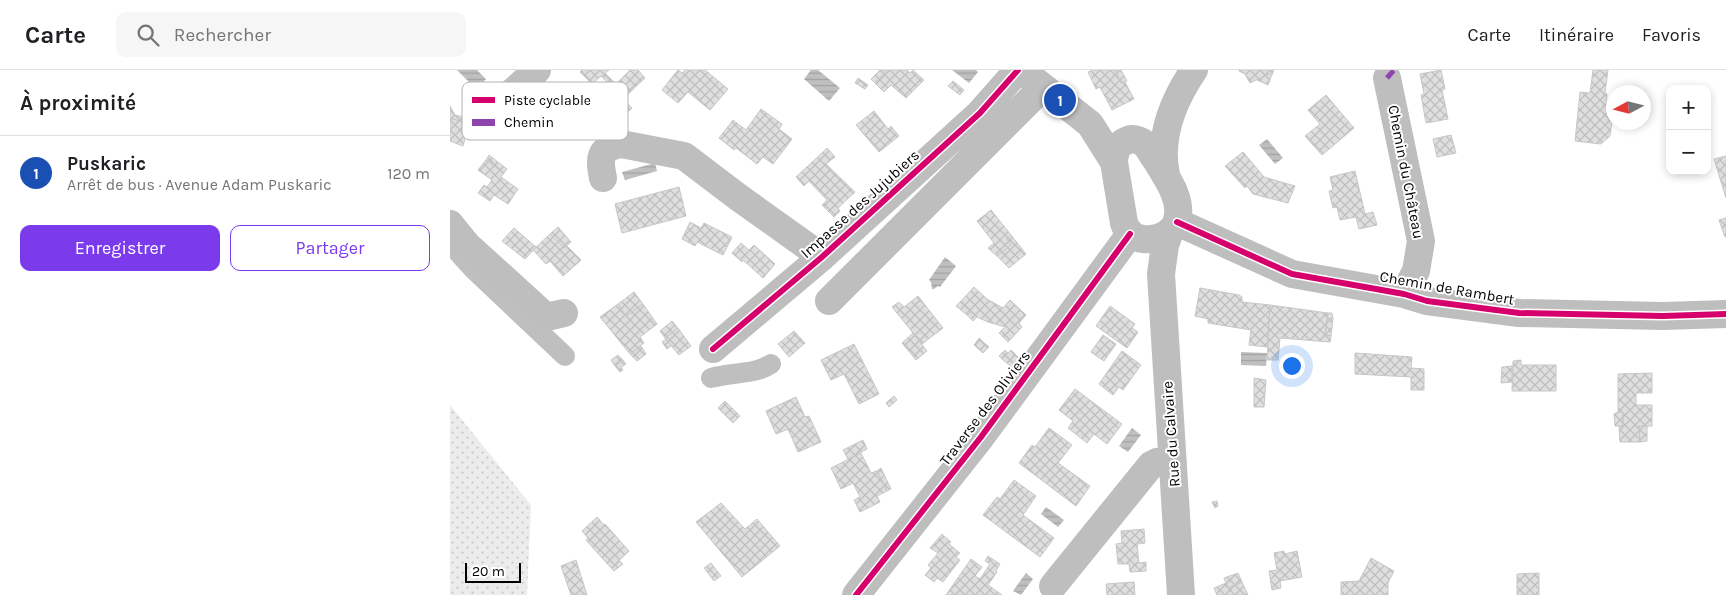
<!DOCTYPE html>
<html lang="fr">
<meta charset="utf-8">
<style>
:root{--surface:#fff;--page:#f6f6f6;--text:#202124;--muted:#757577;--line:#e0e0e0;--accent:#7c3aed}
body{margin:0;font-family:Karla,sans-serif;background:var(--page);color:var(--text)}
.controls{position:absolute;right:15px;top:15px;display:grid;overflow:hidden;border-radius:10px;box-shadow:0 2px 8px #0003}
.controls button{width:45px;height:45px;display:grid;place-items:center;padding:0;border:0;border-bottom:1px solid var(--line);background:var(--surface);color:var(--text);font:25px sans-serif}
.compass{position:absolute;left:1156px;top:15px;width:45px;height:45px;border-radius:50%;background:var(--surface);box-shadow:0 2px 8px #0003;rotate:263deg}
.scale{position:absolute;left:15px;bottom:12px;width:56px;box-sizing:border-box;padding-left:5px;border:2px solid #000;border-top:0;font-size:14px;line-height:18px;white-space:nowrap;color:#000;-webkit-text-stroke:4px #fff;paint-order:stroke}
.you{position:absolute;left:841px;top:295px;width:18px;height:18px;margin:-12px;border:4px solid #fff;border-radius:50%;background:#1a73e8;box-shadow:0 0 0 8px #1a73e833}
.badge{display:grid;place-items:center;width:32px;height:32px;border-radius:50%;background:var(--accent);color:#fff;font-size:16px;font-weight:700}
.pin{position:absolute;translate:-50% -50%;border:2px solid #fff;box-shadow:0 1px 5px #0006}
.list{margin:0;padding:0;list-style:none}
h2{display:flex;justify-content:space-between;align-items:center;height:65px;margin:0;padding:0 20px;font-size:21px}
h2 small{font-size:16px;font-weight:400;color:var(--muted)}
.list li{display:grid;grid-template-columns:32px 1fr auto;gap:15px;align-items:center;box-sizing:border-box;height:75px;padding:0 20px;border-top:1px solid var(--line)}
.list b{display:block;font-size:19px;white-space:nowrap}
.list p{margin:0;font-size:16px;white-space:nowrap;color:var(--muted)}
.list em{font-size:16px;font-style:normal;color:var(--muted)}
.actions{display:flex;gap:10px;padding:15px 20px}
.actions a{flex:1;padding:11px 0;border:1px solid var(--accent);border-radius:10px;text-align:center;font-size:18px;color:var(--accent)}
.actions .main{background:var(--accent);color:#fff}
.icon{flex:none;width:28px;height:28px;fill:none;stroke:currentColor;stroke-width:2;stroke-linecap:round;stroke-linejoin:round}
.map{position:relative;flex:none;width:1276px;height:525px;overflow:hidden}
header{display:flex;align-items:center;gap:30px;box-sizing:border-box;height:70px;padding:0 25px;background:var(--surface);border-bottom:1px solid var(--line)}
header strong{font-size:24px}
nav{display:flex;gap:28px;margin-inline-start:auto;font-size:18px}
.search{width:350px;height:45px;background:var(--page);display:flex;align-items:center;gap:12px;box-sizing:border-box;padding:0 18px;border-radius:10px;color:var(--muted);font-size:19px}
main{display:flex}
aside{flex:1;background:var(--surface)}
.map>svg:first-child{display:block}
</style>
<header>
<strong>Carte</strong>
<div class="search"><svg class="icon" aria-label="search" viewBox="0 0 24 24"><circle cx="10" cy="10" r="6"/><path d="M15 15l6 6"/></svg>Rechercher</div>
<nav><a>Carte</a><a>Itinéraire</a><a>Favoris</a></nav>
</header>
<main>
<aside>
<h2>À proximité<small></small></h2>
<ul class="list">
<li><span class="badge" style="background:#1a4fb4">1</span><div><b>Puskaric</b><p>Arrêt de bus · Avenue Adam Puskaric</p></div><em>120 m</em></li>
</ul>
<div class="actions"><a class="main">Enregistrer</a><a>Partager</a></div>
</aside>
<div class="map">
<svg width="1276" height="525" viewBox="0 0 1276 525">
<defs>
<pattern id="grass-dots" width="8" height="8" patternUnits="userSpaceOnUse" patternTransform="scale(1.25)"><rect width="8" height="8" fill="#ececec"/><path d="M2 2h.1M6 6h.1" fill="none" stroke="#c9c9c9" stroke-width="1.8" stroke-linecap="round"/></pattern>
<pattern id="water-rules" width="6" height="5" patternUnits="userSpaceOnUse" patternTransform="scale(1.25)"><rect width="6" height="5" fill="#bfbfbf"/><path d="M0 2.5h6" fill="none" stroke="#a2a2a2"/></pattern>
<pattern id="building-cross-hatch" width="8" height="8" patternUnits="userSpaceOnUse" patternTransform="scale(1.25)"><rect width="8" height="8" fill="#dfdfdf"/><path d="M0 0l8 8M0 8l8-8" fill="none" stroke="#bebebe"/></pattern>
</defs>
<rect width="100%" height="100%" fill="#fff"/>
<path fill="url(#grass-dots)" d="M0,335l81,100 -4,90h-77z"/>
<path fill="url(#water-rules)" d="M7,0h20l9,9 -10,10 -2,-2 -4,4 -4,-5 3,-4z
M361,0h7l22,18 -11,13 -25,-22z
M502,0h24l2,2 -9,11z
M817,69l16,19 -8,6 -16,-19z
M205,93l2,8 -32,9 -3,-8z
M495,187l11,9 -16,21 -2,-1 -4,3h-2l-1,-7 -2,-2z
M791,282l26,1 -1,13 -25,-1z
M682,358l9,7 -13,17 -9,-6z
M596,437l18,13 -6,7 -17,-13z
M576,503l7,6 -12,16 -8,-4z"/>
<g fill="none" stroke-linecap="round" stroke-linejoin="round">
<path stroke="#bfbfbf" stroke-width="20" d="M5,179l19,21 91,86
M261,308c20,-6 44,-3 60,-14"/>
</g>
<path fill="url(#building-cross-hatch)" stroke="#c7c7c7" d="M132,0h27l-4,3 11,11 14,-14h8l7,8 -22,21 9,9 -20,19 -20,-22 19,-19 -10,-10 -9,8 -12,-12z
M228,0l4,3 3,-3h20l23,19 -18,21 -22,-18 -10,11 -16,-13z
M430,0h7l-12,13 -4,-4z
M437,0h20l3,3 3,-3 11,10 -18,18 -15,-13 -7,7 -9,-9z
M643,0h22l6,13 4,-1 9,17 -22,11 -12,-23 -4,2 -8,-17z
M665,0h6l6,11 -6,2z
M789,0h35l-1,2 -23,11 -5,-9 -6,-3z
M991,0l4,19 -3,1 6,29 -22,4 -5,-28 3,-1 -4,-20z
M1143,0h15l-3,23 2,1 -1,12 8,1 -4,29 -9,8 -26,-3 5,-49 10,1z
M823,2l-5,13 -11,-5z
M408,8l10,7 -3,4 -10,-6z
M503,11l11,9 -4,5 -12,-9z
M876,25l28,33 -32,27 -17,-19 15,-12 -12,-14z
M0,36l5,9 16,4 -2,5 -19,-6z
M311,39l21,15 -3,5 13,10 -19,25 -10,-7 -6,7 -21,-16 -2,2 -15,-12 14,-18 13,10z
M424,41l14,18 3,-3 8,10 -20,16 -23,-27z
M0,48l19,6 -6,22 -13,-5z
M1001,65l5,18 -19,4 -4,-18z
M377,78l8,9 -4,3 -8,-8z
M373,82l8,8 -5,4 29,28 -17,16 2,3 -6,6 -12,-12 5,-5 -18,-19 -5,5 -8,-9z
M793,82l21,25 31,9 -7,17 -35,-9 -6,-8 -2,2 -20,-22z
M39,85l18,14 -3,4 -18,-13z
M1276,86v42l-12,-39z
M36,90l18,13 -3,4 17,12 -10,15 -14,-9 -4,6 -12,-8 6,-8 3,2 5,-7 -14,-10z
M905,101l10,43 8,-2 4,13 -18,4 -3,-12 -16,3 -3,-13 -4,1 -4,-17 4,-1 -3,-13z
M229,117l7,29 -64,17 -7,-29z
M541,140l20,25 -4,4 4,6 -14,11 -9,-8 6,-5 -17,-22z
M1276,148v19h-1l-6,-17z
M240,152l11,6 3,-5 28,14 -9,18 -26,-13 -2,4 -13,-7z
M108,157l13,15 -7,6 -14,-14z
M64,158l22,19 -11,12 -23,-18z
M100,164l14,14 3,-2 14,14 -18,16 -13,-15 -4,3 -13,-14z
M561,165l15,19 -17,14 -12,-12 14,-11 -4,-6z
M291,173l8,7 5,-5 21,19 -12,14 -20,-18 -1,2 -10,-9z
M524,217l13,12 16,9 7,-8 16,15 -7,8 3,4 -14,15 -9,-9 6,-6 -17,-5 -11,-5 -17,-15z
M750,218l39,7 3,2v5l28,3 -3,42 -18,-2 2,-15 -43,-7v-4l-13,-3z
M184,222l9,12 -17,12 -8,-12z
M468,226l25,32 -21,16 -30,-37 7,-5 5,5z
M510,232l11,10 -4,3 -11,-9z
M168,234l8,12 17,-12 14,20 -17,13 4,6 -14,11 -30,-37z
M820,235l58,8 -3,22 6,1 -1,6 -50,-4 -2,22h-11z
M660,236l25,18 -3,4 6,4 -11,16 -31,-22z
M521,242l6,5 -4,4 -6,-6z
M878,243h4l1,6 -2,17 -6,-1z
M222,251l6,7 -13,10 -5,-7z
M228,258l13,18 -12,9 -14,-17z
M344,261l11,12 -16,14 -11,-13z
M463,263l14,18 -11,9 -14,-17z
M653,265l13,9 -12,17 -13,-9z
M529,268l10,9 -6,6 -9,-8z
M216,269l5,7 -4,3 -5,-7z
M404,274l25,50 -20,10 -15,-30 -13,6 -10,-20z
M191,276l5,8 -9,7 -7,-7z
M555,280l3,3 -6,6 -3,-3z
M561,280l10,10 -7,9 -12,-10z
M672,281l19,14 -18,25 -4,-3 -6,8 -14,-11z
M905,283l57,4 -1,11 13,1v21h-13v-13l-56,-3z
M168,285l5,5 -8,6 -4,-6z
M173,290l3,4 -5,3 2,3 -3,2 -5,-6z
M1071,290v5h35v26h-44l1,-30z
M1062,296v16l-11,1 1,-16z
M1202,303v20h-16v12h16v21h-13l1,16h-20l-1,-16h4v-14h-5v-38z
M804,308l12,2 -2,27h-10z
M625,319l47,35 -15,20 -13,-10 -7,9 -19,-15 5,-7 -14,-11z
M444,326l3,4 -8,7 -3,-4z
M346,327l9,20 4,-1 12,26 -23,10 -10,-23 -12,5 -10,-23z
M275,331l15,15 -7,7 -15,-15z
M1168,342h5v14h-8l-1,-12z
M1189,356h8v15l-7,1z
M599,358l23,17 -14,18 32,23 -14,20 -57,-43 13,-18 3,2z
M413,370l4,9 -19,10 -5,-9z
M411,383l10,20 6,-2 10,20 -10,5 3,6 -20,10 -6,-12 6,-3 -7,-14 -12,6 -10,-21z
M431,398l10,21 -4,2 -10,-20z
M564,410l22,16 -13,19 31,23 -14,19 -57,-42 14,-18 3,2z
M767,431l1,5 -3,2 -3,-6z
M271,433l24,26 12,-10 23,27 -38,31 -46,-55z
M147,447l7,8 1,-1 24,27 -18,17 -25,-28 2,-2 -6,-7z
M694,459l1,14 -8,1 2,19 7,-1v9l-16,1 -1,-8h-11l-2,-20 6,-1 -1,-12z
M492,464l9,8 -2,2 11,9 -4,4 4,3 -17,22 -6,-4 -3,4 -9,-7 6,-7 -3,-3 10,-12 -8,-5z
M834,481l1,3 12,-3 5,26 -22,4 1,7 -9,2 -3,-19 8,-1 -3,-17z
M538,486l12,8 -4,7 1,1 -9,13 14,10h-56l25,-36 11,8 -7,9 5,3 10,-15 -5,-3z
M921,488l23,13 -6,12v12h-47v-13l18,-1z
M126,490l11,35h-16l-10,-29z
M169,490l4,4 -9,7 -3,-3z
M261,493l10,13 -7,5 -10,-13z
M788,503l4,9 -14,6 -4,-10z
M1089,503v22h-22v-21z
M684,512l1,13h-28l-1,-11z
M792,512l6,13h-31l-3,-7 12,-5 2,5z"/>
<g fill="none" stroke-linecap="round" stroke-linejoin="round">
<path stroke="#bebebe" stroke-width="28" d="M579,6l61,48 24,38
M937,8l34,163 -5,30 -12,23
M56,28l31,-28
M681,69c5,0 9,1 14,5 4,4 7,11 11,16 10,17 27,39 21,60 -1,7 -7,11 -12,15 -7,4 -14,5 -22,4 -10,-1 -16,-7 -19,-16l-10,-61c1,-13 4,-19 17,-23z
M716,105c-8,-38 7,-74 28,-105
M153,108c-4,-20 -4,-30 18,-34l63,12 54,41 84,60
M727,152l115,52 112,20 23,7 92,12 144,3 63,-2
M0,154l17,21 76,69 8,2 13,-3
M720,161l-5,14 -4,29 20,321
M379,231l214,-214
M263,279l109,-92 158,-144 38,-43
M603,516l98,-121 6,-3 15,-2
M406,525l125,-158 149,-203"/>
<path stroke="#8e44ad" stroke-width="5" stroke-dasharray="10 5" stroke-linecap="butt" d="M937,8l7,-8"/>
<defs>
<path id="cycleway" d="M727,152l115,52 112,20 23,7 92,12 144,3 63,-2
M263,279l109,-92 158,-144 38,-43
M406,525l125,-158 149,-203"/>
</defs>
<use href="#cycleway" stroke="#fff" stroke-width="9"/>
<use href="#cycleway" stroke="#d6006c" stroke-width="6"/>
</g>
<g text-anchor="middle" dominant-baseline="central" stroke-width="4" stroke-linejoin="round" paint-order="stroke">
<g font-size="15" fill="#000" stroke="#fff">
<text transform="translate(956 102) rotate(79)">Chemin du Château</text>
<text transform="translate(410 134) rotate(-42)">Impasse des Jujubiers</text>
<text transform="translate(997 218) rotate(10)">Chemin de Rambert</text>
<text transform="translate(535 338) rotate(-53)">Traverse des Oliviers</text>
<text transform="translate(721 364) rotate(-94)">Rue du Calvaire</text>
</g>
</g>
<rect x="12" y="12" width="166" height="58" rx="8" fill="#fff" stroke="#b2b2b2" stroke-width="1"/>
<rect x="22" y="27" width="23" height="6" fill="#d6006c"/>
<rect x="22" y="49" width="23" height="7" fill="#8e44ad"/>
<g font-size="14" fill="#000">
<text x="54" y="35">Piste cyclable</text>
<text x="54" y="57">Chemin</text>
</g>
</svg>
<div class="controls">
<button>+</button>
<button>−</button>
</div>
<svg class="compass" viewBox="-18 -18 36 36"><path d="M0-13l5 13h-10z" fill="#e53935"/><path d="M0 13l5-13h-10z" fill="#757577"/></svg>
<div class="scale">20 m</div>
<div class="you"></div>
<div class="pin badge" style="left:610px;top:30px;background:#1a4fb4">1</div>
</div>
</main>
